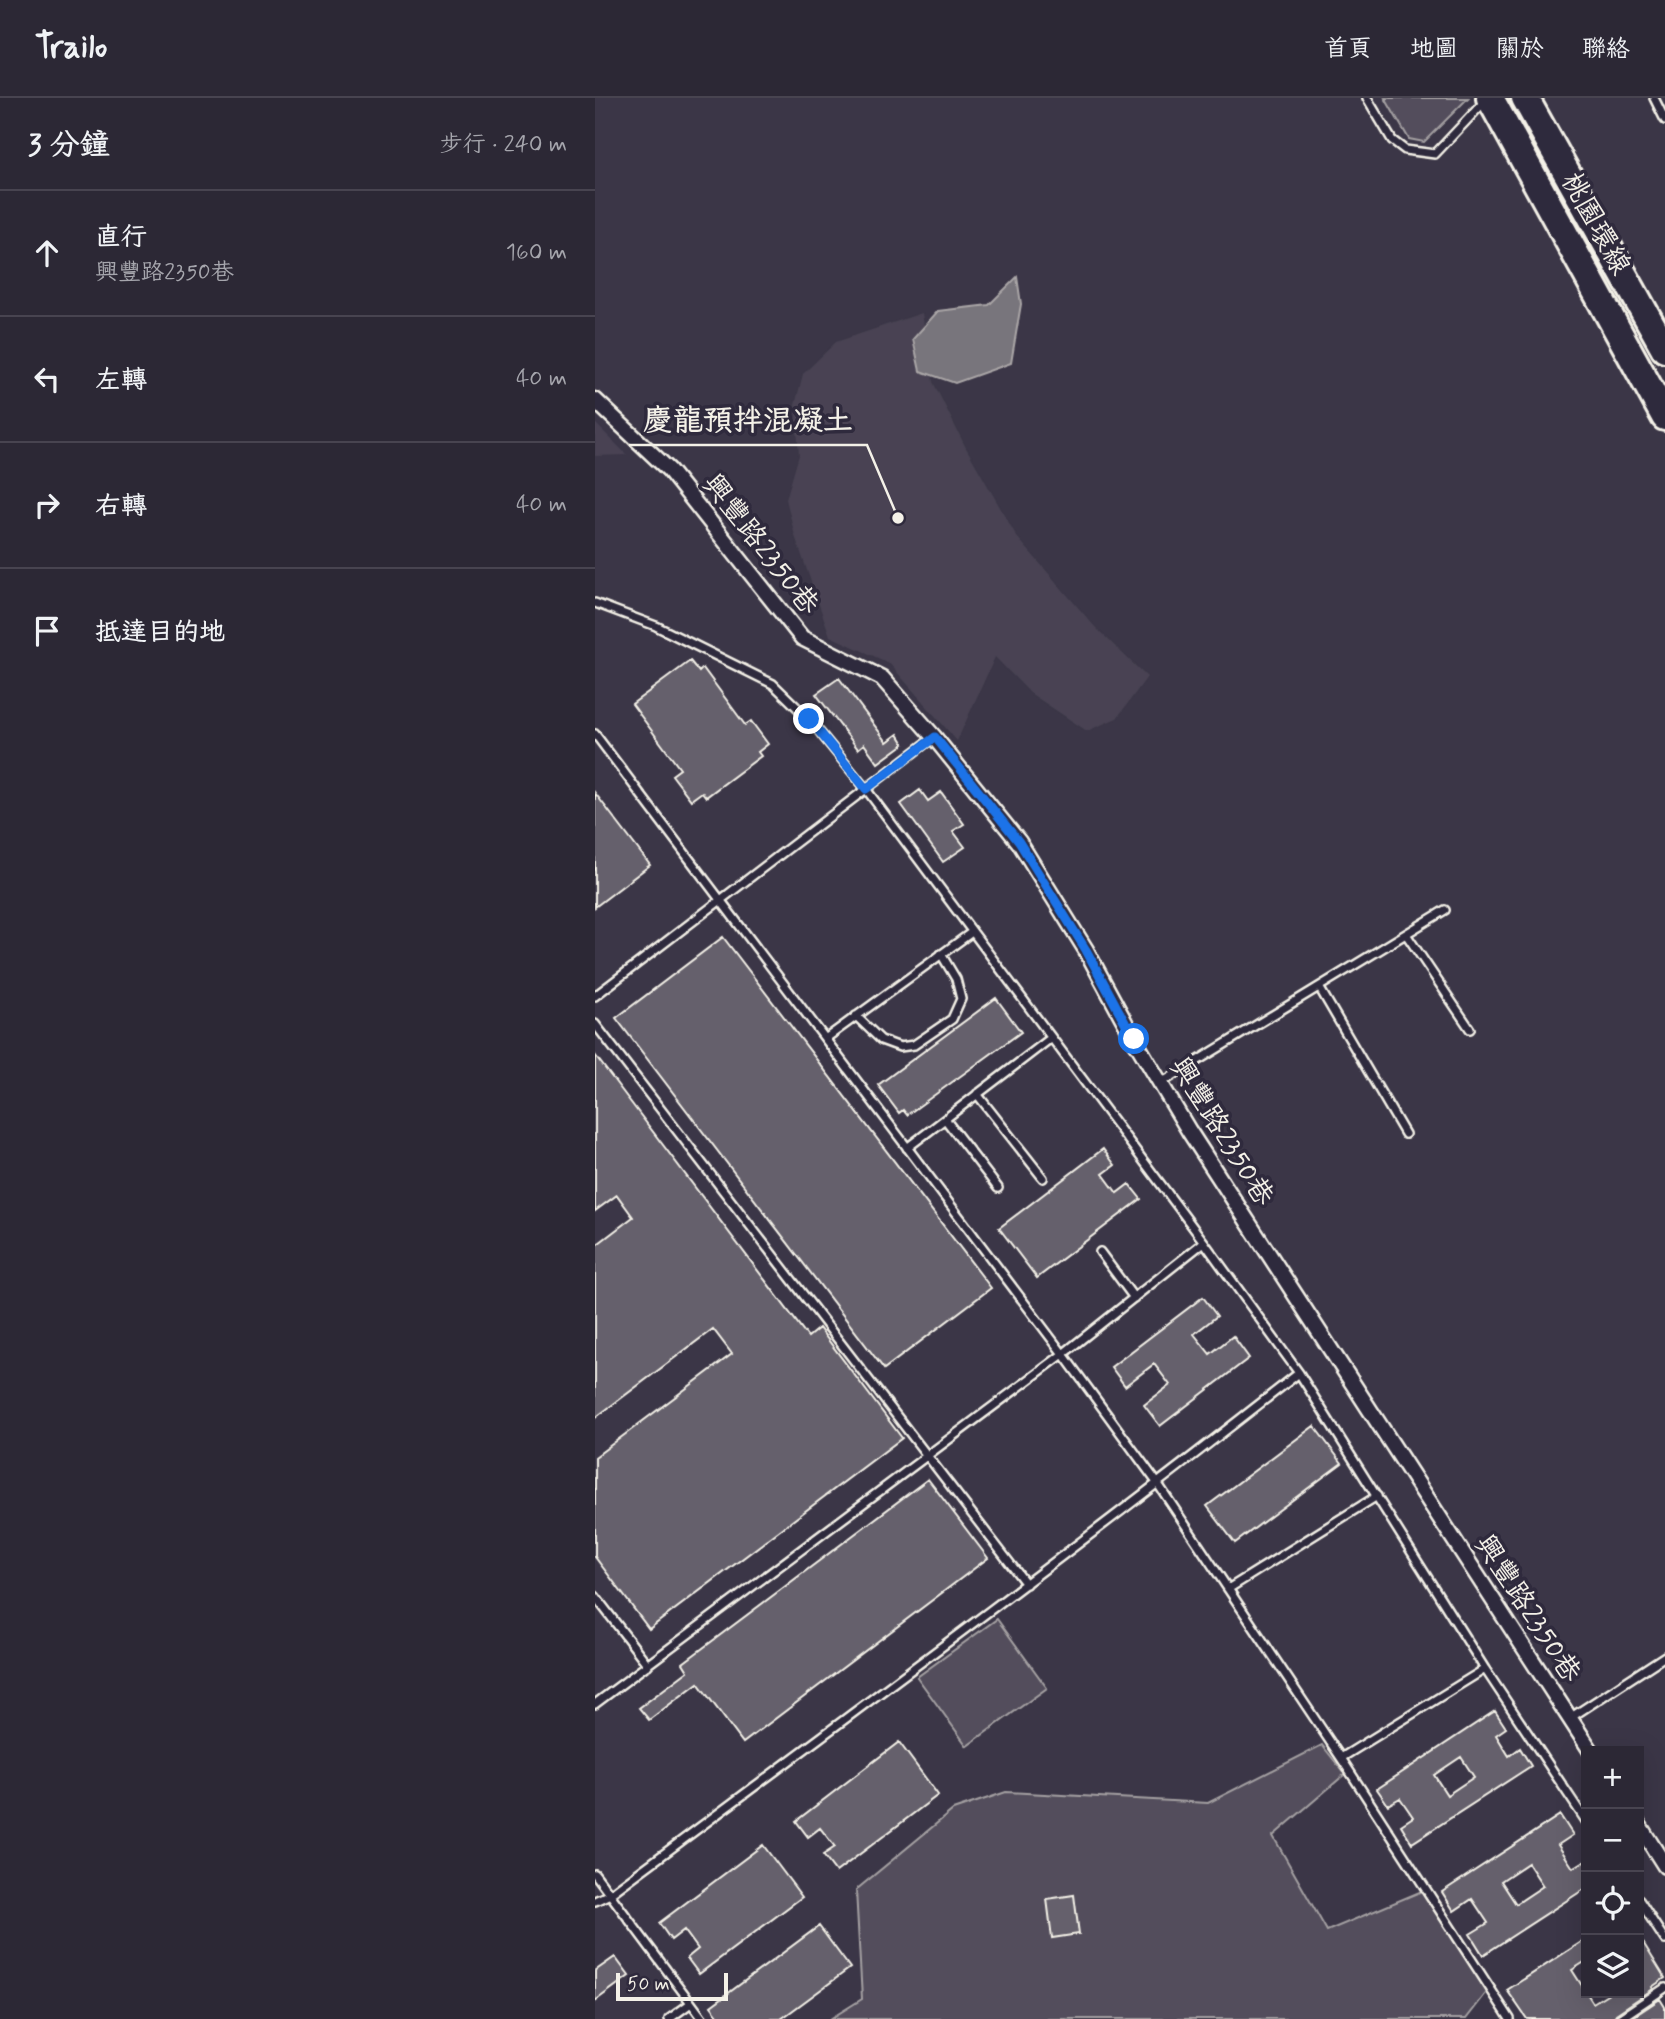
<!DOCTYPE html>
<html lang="zh-TW">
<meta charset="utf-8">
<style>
:root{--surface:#2c2835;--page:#34303d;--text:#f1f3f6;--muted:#a6a6ad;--line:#484450}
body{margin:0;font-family:Mynerve,"LXGW WenKai TC",sans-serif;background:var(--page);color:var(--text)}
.controls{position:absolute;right:21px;bottom:21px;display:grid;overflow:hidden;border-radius:0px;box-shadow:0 7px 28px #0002}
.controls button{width:63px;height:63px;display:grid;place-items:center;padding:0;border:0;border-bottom:2px solid var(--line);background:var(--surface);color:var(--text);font:35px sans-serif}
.scale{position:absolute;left:21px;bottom:18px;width:112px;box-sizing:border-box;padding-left:7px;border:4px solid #f4f1e8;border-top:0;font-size:19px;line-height:24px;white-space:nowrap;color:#f4f1e8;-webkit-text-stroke:5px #2f2a3d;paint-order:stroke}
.stop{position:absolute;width:21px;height:21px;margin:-16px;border:5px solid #1a73e8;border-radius:50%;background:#fff}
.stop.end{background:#1a73e8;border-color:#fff;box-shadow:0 2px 7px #0008}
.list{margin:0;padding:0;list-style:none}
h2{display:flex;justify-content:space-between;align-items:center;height:91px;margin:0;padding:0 28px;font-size:30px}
h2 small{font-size:23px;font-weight:400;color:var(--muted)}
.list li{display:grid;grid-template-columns:46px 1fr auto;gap:21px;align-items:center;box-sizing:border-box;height:126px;padding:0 28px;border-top:2px solid var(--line)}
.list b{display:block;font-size:26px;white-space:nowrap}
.list p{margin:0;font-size:23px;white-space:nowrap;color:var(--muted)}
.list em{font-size:23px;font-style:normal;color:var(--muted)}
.icon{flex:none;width:38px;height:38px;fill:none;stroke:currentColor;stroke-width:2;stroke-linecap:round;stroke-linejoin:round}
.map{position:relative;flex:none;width:1070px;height:1921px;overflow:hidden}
header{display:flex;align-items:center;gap:42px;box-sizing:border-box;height:98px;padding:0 35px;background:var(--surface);border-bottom:2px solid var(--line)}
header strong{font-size:33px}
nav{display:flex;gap:38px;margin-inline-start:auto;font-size:24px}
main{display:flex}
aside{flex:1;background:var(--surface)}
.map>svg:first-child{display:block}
</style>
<header>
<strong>Trailo</strong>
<nav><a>首頁</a><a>地圖</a><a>關於</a><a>聯絡</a></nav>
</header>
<main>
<aside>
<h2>3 分鐘<small>步行 · 240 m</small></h2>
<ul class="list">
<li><svg class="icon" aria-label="ahead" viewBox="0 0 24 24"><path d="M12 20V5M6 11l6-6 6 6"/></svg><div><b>直行</b><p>興豐路2350巷</p></div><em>160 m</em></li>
<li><svg class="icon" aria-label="left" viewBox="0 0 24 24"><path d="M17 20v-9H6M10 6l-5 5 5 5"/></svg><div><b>左轉</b></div><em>40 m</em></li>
<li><svg class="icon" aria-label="right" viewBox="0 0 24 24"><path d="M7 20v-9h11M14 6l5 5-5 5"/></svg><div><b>右轉</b></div><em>40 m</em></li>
<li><svg class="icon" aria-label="arrive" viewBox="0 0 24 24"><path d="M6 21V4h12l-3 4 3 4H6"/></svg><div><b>抵達目的地</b></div></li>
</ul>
</aside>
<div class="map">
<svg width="1070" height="1921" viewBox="0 0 1070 1921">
<rect width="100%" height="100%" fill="#3b3647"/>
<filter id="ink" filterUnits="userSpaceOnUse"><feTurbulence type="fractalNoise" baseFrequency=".0143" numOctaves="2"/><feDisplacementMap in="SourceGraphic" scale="14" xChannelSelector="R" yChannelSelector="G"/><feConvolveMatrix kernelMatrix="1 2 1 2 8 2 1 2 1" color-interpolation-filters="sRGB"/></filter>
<g filter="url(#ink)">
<path fill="#484352" d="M327,215l11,69 32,64 52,91 78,90 52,50 -30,41 -30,13 -57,-38 -35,-36 -38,84 -68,-78 -59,-27 -35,-100 -9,-37 13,-44 -4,-50 8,-31 33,-32z
M0,325l32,32 -32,1z"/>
<path fill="#534e5c" stroke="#a4a0a2" stroke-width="2" d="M790,0h83l-44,44 -15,-3z
M402,1521l50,69 -80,58 -50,-69z
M727,1647l23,29 -72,62 54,95 95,-40 65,101 -21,27h-636l32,-20 -6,-109 97,-80 53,-18 202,11z"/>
<path fill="#78747b" stroke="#aaa6a7" stroke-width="2" d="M422,179l4,27 -10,59 -56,20 -35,-12 -7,-32 25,-28 51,-6z"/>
<path fill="#65616c" stroke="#f4f1e8" stroke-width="2" fill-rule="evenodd" d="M95,563l9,11 4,-4 42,57 6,-4 17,23 -10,8 3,4 -55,41 -4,-5 -11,8 -19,-25 8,-6 -48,-65z
M244,580l48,64 11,-8 6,10 -26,19 -14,-19 -6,5 -42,-55z
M325,692l8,11 13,-9 23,32 -11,7 12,16 -22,15 -42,-58z
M0,695l55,72 -55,42z
M128,839l268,351 -107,81 -268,-351z
M401,900l25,34 -114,83 -4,-5 -4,3 -21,-28z
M0,957l213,282 11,-9 83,110 -253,191 -54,-72v-100l137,-103 -19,-25 -118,89v-172l38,-29 -16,-22 -22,16z
M508,1051l12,16 -12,9 14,19 12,-9 12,15 -104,79 -38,-50z
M608,1199l14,19 -23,18 16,20 23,-18 16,22 -89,68 -16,-21 26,-20 -16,-21 -29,22 -14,-19z
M719,1328l28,37 -107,80 -28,-37z
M333,1381l60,79 -245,185 -45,-60 -49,37 -10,-12 49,-37 -5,-8z
M900,1613l11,17 -10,7 13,21 11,-8 11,18 -119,77 -11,-18 12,-8 -13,-19 -12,7 -11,-16zM866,1659l13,20 -27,18 -13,-20z
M304,1644l39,53 -102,77 -13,-17 12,-8 -15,-19 -12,9 -12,-16z
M965,1717l13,20 -15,10 15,23 13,-8v28l-103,67 -13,-21 18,-11 -16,-24 -18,12 -12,-19zM933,1765l15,23 -27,18 -15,-23z
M168,1747l39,52 -103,77 -12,-16 11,-9 -14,-19 -13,10 -12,-17z
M479,1797l5,39 -27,4 -5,-39z
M224,1828l31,42 -69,51h-60l-10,-13z
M1044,1838l26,42 -13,9 1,2 -37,25 -3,5h-86l-20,-29 79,-51v22l-14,9 21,33 16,-10h30z
M20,1859l14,19 -34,25v-30z
M1065,1901l5,8v12h-35z"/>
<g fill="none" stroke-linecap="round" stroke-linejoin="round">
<defs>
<path id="lane" d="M772,0l25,42 13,10 30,4 50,-53
M1059,0l11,22
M0,505l61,23 117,58 36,35 57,70 338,453 95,131 186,296 101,152
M0,636l468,620 95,130 183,274 169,261
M811,836l64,95
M724,889l86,147
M0,898l339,-259
M261,918l25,24 19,7 14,-2 38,-26 9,-20 -5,-20 -15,-25
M0,926l431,560
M230,941l147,-107
M566,985l284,-173
M382,996l66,84
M350,1021l53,69
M312,1050l144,-110
M505,1154l34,46
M633,1491l149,-93
M0,1498l53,69
M0,1606l468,-350 141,-112
M975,1620l95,-62
M746,1660l144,-89
M0,1776l108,145
M1044,1802l26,40
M0,1803l15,-7c231,-172 463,-343 689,-521
M74,1921l22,-16
M1024,1921l46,-31"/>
<path id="street" d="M0,302l74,70 133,168 80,40 52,59 85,105 67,108 48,89 55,92 402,620
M1044,1727l26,41"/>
<path id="highway" d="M895,0l175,319
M930,0l140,251"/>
</defs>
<use href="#lane" stroke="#f4f1e8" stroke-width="12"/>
<use href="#street" stroke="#f4f1e8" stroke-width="19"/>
<use href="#highway" stroke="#f4f1e8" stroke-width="32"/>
<use href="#lane" stroke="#2f2a3d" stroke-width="7"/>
<use href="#street" stroke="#2f2a3d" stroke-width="14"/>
<use href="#highway" stroke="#2f2a3d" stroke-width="26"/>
</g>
</g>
<g fill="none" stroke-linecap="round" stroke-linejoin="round" filter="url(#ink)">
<path stroke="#1a73e8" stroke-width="9" d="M214,621l57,70 69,-52 84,105 67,108 48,89"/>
</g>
<g text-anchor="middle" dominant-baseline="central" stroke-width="7" stroke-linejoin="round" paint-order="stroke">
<g font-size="28" fill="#f4f1e8" stroke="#2f2a3d">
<text transform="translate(1000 126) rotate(61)">桃園環線</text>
<text transform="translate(165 447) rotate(52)">興豐路2350巷</text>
<text transform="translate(626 1034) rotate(58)">興豐路2350巷</text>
<text transform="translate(932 1511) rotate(57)">興豐路2350巷</text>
</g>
</g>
<path fill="none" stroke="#f4f1e8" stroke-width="2.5" d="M303 420L272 347H34"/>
<circle fill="#f4f1e8" stroke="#2f2a3d" stroke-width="2.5" cx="303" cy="420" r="7"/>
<g font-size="30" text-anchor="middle" font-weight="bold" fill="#f4f1e8" stroke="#2f2a3d" stroke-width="7" stroke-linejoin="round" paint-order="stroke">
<text x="153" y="332">慶龍預拌混凝土</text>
</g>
</svg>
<div class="controls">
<button>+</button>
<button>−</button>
<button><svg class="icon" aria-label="locate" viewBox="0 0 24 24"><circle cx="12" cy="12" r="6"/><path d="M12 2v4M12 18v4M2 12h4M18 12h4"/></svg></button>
<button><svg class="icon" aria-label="layers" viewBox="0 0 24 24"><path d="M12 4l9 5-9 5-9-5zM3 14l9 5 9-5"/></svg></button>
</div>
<div class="scale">50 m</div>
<div class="stop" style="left:539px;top:941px"></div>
<div class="stop end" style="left:214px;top:621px"></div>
</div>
</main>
